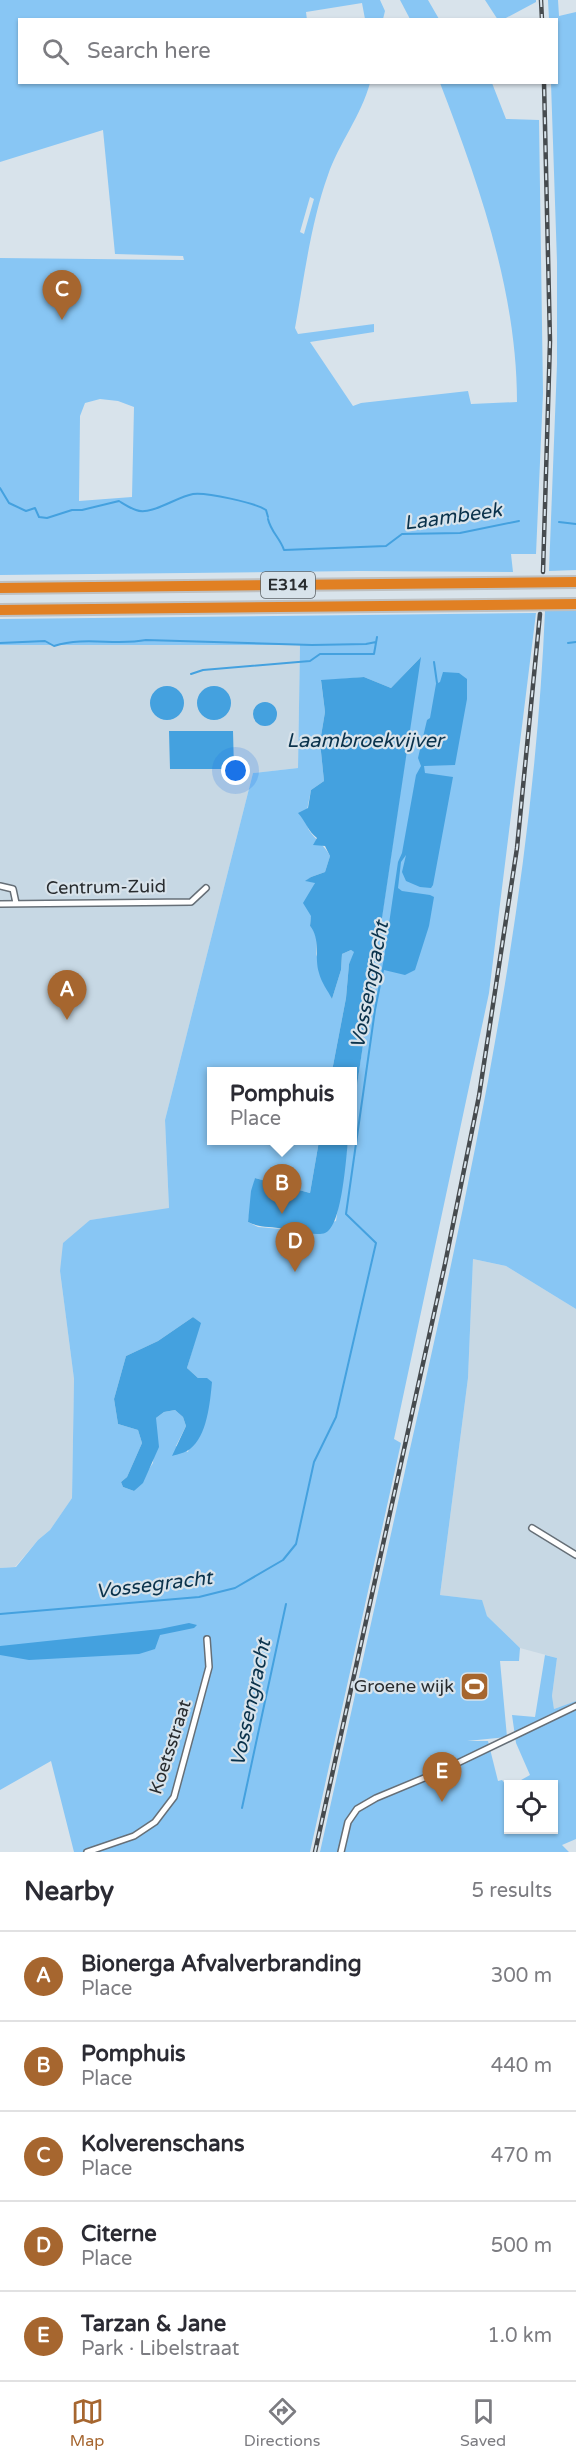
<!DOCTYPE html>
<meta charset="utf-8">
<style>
:root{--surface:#fff;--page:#f7f7f7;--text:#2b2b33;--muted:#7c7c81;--line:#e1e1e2;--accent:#a6662f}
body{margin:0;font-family:"Varela Round",sans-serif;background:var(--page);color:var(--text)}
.controls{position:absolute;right:18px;bottom:18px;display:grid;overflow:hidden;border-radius:0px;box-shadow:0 2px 4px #0004}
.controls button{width:54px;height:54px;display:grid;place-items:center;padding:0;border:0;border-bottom:2px solid var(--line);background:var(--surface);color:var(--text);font:30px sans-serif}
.you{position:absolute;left:236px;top:771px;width:21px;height:21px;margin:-15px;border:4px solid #fff;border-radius:50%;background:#1a73e8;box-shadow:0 0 0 9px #1a73e833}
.badge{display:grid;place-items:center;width:39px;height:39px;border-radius:50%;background:var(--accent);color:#fff;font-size:20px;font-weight:700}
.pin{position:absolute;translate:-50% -50px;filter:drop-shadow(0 2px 3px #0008)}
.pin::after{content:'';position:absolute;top:32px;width:21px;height:18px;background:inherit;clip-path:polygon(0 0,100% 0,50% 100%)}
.popup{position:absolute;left:207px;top:1067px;width:150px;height:78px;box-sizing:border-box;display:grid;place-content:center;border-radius:0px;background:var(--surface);filter:drop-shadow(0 2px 4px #0005);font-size:20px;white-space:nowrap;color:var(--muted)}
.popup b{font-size:22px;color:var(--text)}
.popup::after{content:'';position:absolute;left:50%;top:100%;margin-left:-12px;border:12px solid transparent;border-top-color:var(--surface)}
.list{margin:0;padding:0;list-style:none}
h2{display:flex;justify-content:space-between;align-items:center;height:78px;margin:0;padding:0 24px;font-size:26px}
h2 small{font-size:20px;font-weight:400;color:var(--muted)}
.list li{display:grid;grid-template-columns:39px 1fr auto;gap:18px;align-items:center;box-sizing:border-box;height:90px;padding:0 24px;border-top:2px solid var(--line)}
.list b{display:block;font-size:22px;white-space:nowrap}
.list p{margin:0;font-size:20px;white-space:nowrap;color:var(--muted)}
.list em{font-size:20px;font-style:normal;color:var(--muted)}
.icon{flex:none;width:33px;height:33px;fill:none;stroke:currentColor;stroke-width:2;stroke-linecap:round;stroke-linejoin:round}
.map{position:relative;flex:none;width:576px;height:1852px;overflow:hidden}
.search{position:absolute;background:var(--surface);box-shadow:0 2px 4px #0004;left:18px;right:18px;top:18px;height:66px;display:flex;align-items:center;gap:15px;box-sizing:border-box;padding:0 21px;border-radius:0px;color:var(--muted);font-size:22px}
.sheet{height:528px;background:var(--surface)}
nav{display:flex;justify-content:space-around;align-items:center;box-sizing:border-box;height:84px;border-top:2px solid var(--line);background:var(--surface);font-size:16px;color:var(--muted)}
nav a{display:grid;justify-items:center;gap:3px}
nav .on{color:var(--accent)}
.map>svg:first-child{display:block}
</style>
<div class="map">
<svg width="576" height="1852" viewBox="0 0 576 1852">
<rect width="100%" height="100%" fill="#d8e3eb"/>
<path fill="#c7d8e4" d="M300,644l-2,124 -45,5 -88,347 4,89 -79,11 -30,51 14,108 -2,119 -22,32 -12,10 -23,27 -15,1v-923z
M473,1259l33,7 70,43v392l-22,8 -2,-13 5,-38 -37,-10 -33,-32 -6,-16 -41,-5 28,-217z"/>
<path fill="#88c6f4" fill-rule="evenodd" d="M0,0h380l5,11 -2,8h-18l-3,-16 -56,9 1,8h-287v62l350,1c-9,33 -31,60 -42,92 -17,47 -24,103 -33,153l3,6 76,-10v8l-64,10 43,64 8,-3 107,-12 3,13 46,-2c0,-110 -38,-218 -77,-319h52l14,36 33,1 4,273 -7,161h-25l2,18 -155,-1 -358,4v-317l184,2 -1,-4 -68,-2 -12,-124 -103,32zM310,197l4,2 -10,35 -4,-2zM100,399l18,2 16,6 -2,90 -53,4 1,-85 5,-13z
M400,0h28l11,19h-29z
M485,0h51v2l-32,17 -6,1z
M548,0h10l1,16 17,-4v558l-27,1 8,-207v-102l-6,-179 5,-1v-62l-7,-1z
M545,611h31v698l-70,-43 -33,-7 -5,119 -28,217 42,5 5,16 33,32 -1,13h-19l7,76 -40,4h21l10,40 4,-1 6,7v43h46v-46h-40l16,-9 -14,-32 -4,-28 23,2 10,-62 12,3 -5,38 2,13 22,-8v138l-14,6 7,7h-249c29,-130 58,-260 87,-390 64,-280 126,-563 138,-851z
M536,613l-47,380 -95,446 7,4 -91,409h-236l-23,-91 -51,29v-222l16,-1 22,-27 12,-10 22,-32 2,-119 -14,-108 3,-28 27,-23 79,-12 -4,-88 88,-347 45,-5 2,-123h-300v-26zM420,658l-67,454 -1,28 -4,1 -12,80 -33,10 -45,-4 -10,-5 7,-44 55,15 9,-52 -107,-1v-68l120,-1 14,-73 3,-34 6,-12 -4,-2 -9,4 -1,16 -9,29 -16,-45 1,-19 -7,-9 5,-44 -9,-1 5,-4 14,-5 5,-16c-5,-10 -12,-14 -19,-23 -9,-10 -2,-30 0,-43l13,-9 -4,-39 5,-30 -4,-31 43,-4 27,11zM193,1317l7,6 -13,45 11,10h9l-19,74 -12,-6 10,-20 -3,-9 -8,-7 -11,2 -8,6 -3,45 -19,28 -11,-4 -2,-5 6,-5 15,-34 -4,-13 -20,-6 -4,-25 12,-43 32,-15z"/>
<path fill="#44a1df" d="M421,657l-68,455 -1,-40 -20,-1 14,-73 3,-34 5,-12 -3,-2 -9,4 -1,16 -9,29c-4,-8 -11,-17 -13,-26 -5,-17 2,-34 -9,-47l1,-10 -8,-13 12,-20 -10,-2 6,-4 14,-5 5,-16 -5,-10 -12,-1 4,-7c-9,-7 -11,-16 -19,-25l10,-5 3,-18 13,-9 -4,-39 5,-30 -4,-32 43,-3 27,11z
M443,672l16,1 8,6v20l-12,66 -31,1 1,7 28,4 -20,108 -2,3 -11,-1 -14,-6 -4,-9 4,-17 -5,7 -3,26 4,3 28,4 4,2 -5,29 -14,44 -10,5 -21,-5 -8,40h-2l10,-52 14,-96 4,-9 14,-78 5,-9 -3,-8 9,-38 3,-2 6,-34 4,-2z
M197 703a17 17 0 1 1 34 0a17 17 0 1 1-34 0Z
M150 703a17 17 0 1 1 34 0a17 17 0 1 1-34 0Z
M253 714a12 12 0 1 1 24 0a12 12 0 1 1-24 0Z
M169,731h64l1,38h-64z
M319,1141h29c-2,17 -6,86 -23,92 -8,3 -33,-2 -41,-4 -13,-3 -24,-1 -36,-7l3,-31 4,-13 55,15z
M193,1317l8,6 -14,45 11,10h9l5,4c-2,21 -5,54 -22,67 -5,4 -12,5 -18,7l14,-30 -3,-9 -8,-7 -11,2 -8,6 3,29 -16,36 -9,8 -11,-4 -2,-5 6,-5 15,-34 -4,-13 -20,-6 -4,-25 12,-43 32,-15z
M189,1623l8,2 -3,3 -34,7 -5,14 -16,5 -110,6 -29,-5v-9l160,-17z"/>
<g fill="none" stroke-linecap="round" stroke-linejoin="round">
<path stroke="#44a1df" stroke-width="2" d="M0,488l9,15 17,8 9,-3 4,9 8,1 25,-8h10l37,-9c5,3 11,7 17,9 15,6 40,-13 57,-16 13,-2 63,9 73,16l2,7
M268,519c3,13 12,19 16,31l102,-4 16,-12 58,-1 59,-12
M559,522l17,2
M0,643l45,-2 9,5c32,-10 61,0 92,-6l166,5 54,-1 10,-2
M568,643l8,-1
M434,662l3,21
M191,674l12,-4 107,-9 10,-7h54l3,-17
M0,1614l199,-17 36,-9 48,-28 13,-16 18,-82 22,-45 40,-174 -30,-29 29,-204
M242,1808l44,-204"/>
<defs>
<path id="street" d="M0,886l13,3 3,14
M0,904l191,-2 15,-14
M532,1528l44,27
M87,1852l47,-16 21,-14 19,-25 35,-130 -2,-28
M341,1852l7,-30 9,-13 19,-11 65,-27 135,-65"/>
<path id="highway" d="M0,588l576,-6
M0,610l576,-6"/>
</defs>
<use href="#street" stroke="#666f77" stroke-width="8"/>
<use href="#highway" stroke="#bec0c1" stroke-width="14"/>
<use href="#street" stroke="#fff" stroke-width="5"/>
<use href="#highway" stroke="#e18023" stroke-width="10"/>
<defs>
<path id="rail" d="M541,0l1,20
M543,572l7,-231 -6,-259
M315,1852l130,-588 34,-168 38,-248 23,-234"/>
</defs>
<use href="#rail" stroke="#464b4f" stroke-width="4.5"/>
<use href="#rail" stroke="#d8e3eb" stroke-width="2" stroke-dasharray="7" stroke-linecap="butt"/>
</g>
<defs>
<symbol id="stadium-square" viewBox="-11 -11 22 22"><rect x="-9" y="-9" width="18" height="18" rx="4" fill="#a6662f" stroke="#d8e3eb"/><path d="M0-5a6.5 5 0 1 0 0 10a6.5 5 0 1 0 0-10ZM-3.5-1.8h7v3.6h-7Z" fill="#fff"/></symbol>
</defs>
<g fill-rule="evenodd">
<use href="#stadium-square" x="458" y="1670" width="33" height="33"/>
</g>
<g text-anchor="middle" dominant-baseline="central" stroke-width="4.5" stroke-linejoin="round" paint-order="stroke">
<rect fill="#d8e3eb" stroke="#5d6367" stroke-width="1.5" x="261" y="572" width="54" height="26" rx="4.5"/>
<g font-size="16" font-weight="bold" fill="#282c2f">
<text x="288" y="585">E314</text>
</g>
<g font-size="18" fill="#282c2f" stroke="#d8e3eb">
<text transform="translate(106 887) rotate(-1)">Centrum-Zuid</text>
<text transform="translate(170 1747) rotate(-72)">Koetsstraat</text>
</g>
<g font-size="18" fill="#282c2f" stroke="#d8e3eb" text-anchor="end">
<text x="454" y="1686">Groene wijk</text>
</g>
<g font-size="20" font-style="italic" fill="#0a324b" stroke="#d8e3eb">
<text transform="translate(453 517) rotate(-8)">Laambeek</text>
<text x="365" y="741">Laambroekvijver</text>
<text transform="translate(370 985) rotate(-79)">Vossengracht</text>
<text transform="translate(154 1585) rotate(-7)">Vossegracht</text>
<text transform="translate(251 1703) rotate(-78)">Vossengracht</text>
</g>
</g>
</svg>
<div class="controls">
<button><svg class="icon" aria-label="locate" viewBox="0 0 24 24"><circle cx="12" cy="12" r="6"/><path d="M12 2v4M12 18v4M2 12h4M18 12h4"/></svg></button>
</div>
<div class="you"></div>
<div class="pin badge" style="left:67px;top:1020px">A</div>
<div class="pin badge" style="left:282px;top:1214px">B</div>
<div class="popup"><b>Pomphuis</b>Place</div>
<div class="pin badge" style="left:62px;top:320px">C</div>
<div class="pin badge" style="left:295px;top:1272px">D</div>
<div class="pin badge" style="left:442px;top:1802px">E</div>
<div class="search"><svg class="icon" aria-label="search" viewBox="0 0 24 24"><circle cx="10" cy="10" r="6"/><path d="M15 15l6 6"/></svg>Search here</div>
</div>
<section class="sheet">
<h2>Nearby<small>5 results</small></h2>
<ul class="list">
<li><span class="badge">A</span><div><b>Bionerga Afvalverbranding</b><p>Place</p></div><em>300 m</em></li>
<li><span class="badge">B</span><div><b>Pomphuis</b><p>Place</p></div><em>440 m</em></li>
<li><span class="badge">C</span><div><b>Kolverenschans</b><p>Place</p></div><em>470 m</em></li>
<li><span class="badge">D</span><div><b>Citerne</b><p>Place</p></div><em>500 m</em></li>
<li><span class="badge">E</span><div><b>Tarzan &amp; Jane</b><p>Park · Libelstraat</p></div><em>1.0 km</em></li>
</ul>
</section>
<nav>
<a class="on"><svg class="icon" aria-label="map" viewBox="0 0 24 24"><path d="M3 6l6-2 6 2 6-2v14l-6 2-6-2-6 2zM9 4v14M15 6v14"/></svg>Map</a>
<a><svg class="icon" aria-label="directions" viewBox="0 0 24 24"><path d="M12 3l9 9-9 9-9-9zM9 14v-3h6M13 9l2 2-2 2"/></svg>Directions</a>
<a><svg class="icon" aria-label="saved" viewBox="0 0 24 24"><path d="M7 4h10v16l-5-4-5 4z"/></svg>Saved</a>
</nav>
